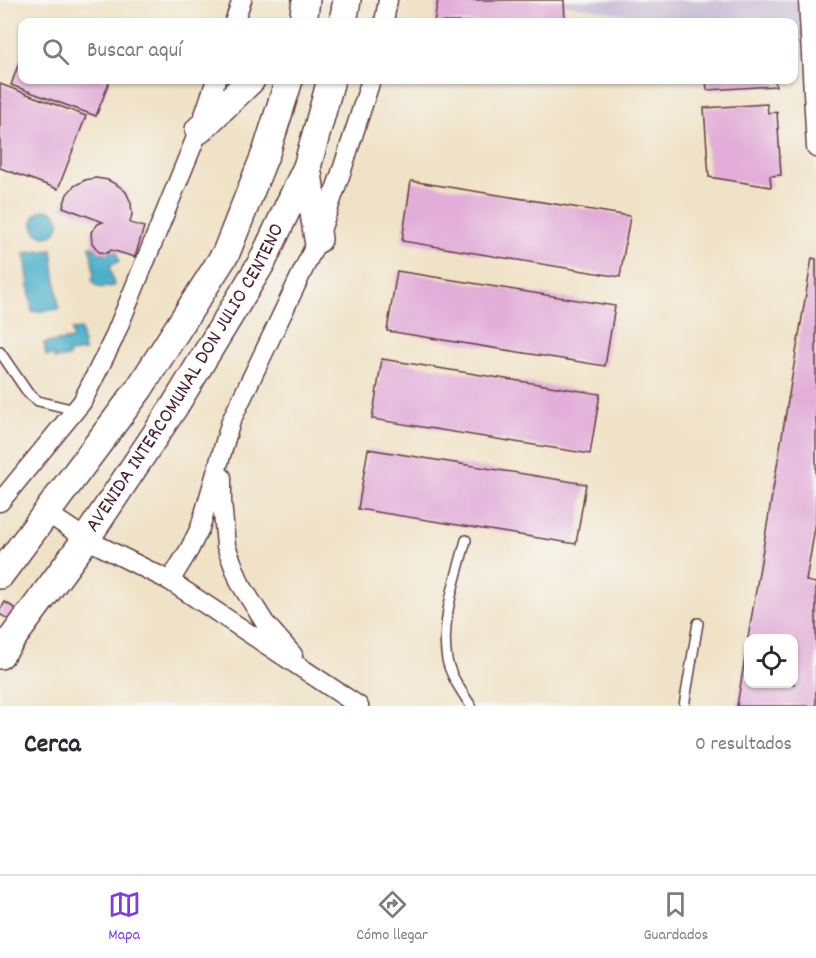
<!DOCTYPE html>
<html lang="es">
<meta charset="utf-8">
<style>
:root{--surface:#fff;--page:#f2f2f3;--text:#2b2b33;--muted:#7c7c81;--line:#e1e1e2;--accent:#7c3aed}
body{margin:0;font-family:Dekko,sans-serif;background:var(--page);color:var(--text)}
.controls{position:absolute;right:18px;bottom:18px;display:grid;overflow:hidden;border-radius:12px;box-shadow:0 2px 4px #0004}
.controls button{width:54px;height:54px;display:grid;place-items:center;padding:0;border:0;border-bottom:2px solid var(--line);background:var(--surface);color:var(--text);font:30px sans-serif}
.list{margin:0;padding:0;list-style:none}
h2{display:flex;justify-content:space-between;align-items:center;height:78px;margin:0;padding:0 24px;font-size:26px}
h2 small{font-size:20px;font-weight:400;color:var(--muted)}
.icon{flex:none;width:33px;height:33px;fill:none;stroke:currentColor;stroke-width:2;stroke-linecap:round;stroke-linejoin:round}
.map{position:relative;flex:none;width:816px;height:706px;overflow:hidden}
.search{position:absolute;background:var(--surface);box-shadow:0 2px 4px #0004;left:18px;right:18px;top:18px;height:66px;display:flex;align-items:center;gap:15px;box-sizing:border-box;padding:0 21px;border-radius:12px;color:var(--muted);font-size:22px}
.sheet{height:168px;background:var(--surface)}
nav{display:flex;justify-content:space-around;align-items:center;box-sizing:border-box;height:84px;border-top:2px solid var(--line);background:var(--surface);font-size:16px;color:var(--muted)}
nav a{display:grid;justify-items:center;gap:3px}
nav .on{color:var(--accent)}
.map>svg:first-child{display:block}
</style>
<div class="map">
<svg width="816" height="706" viewBox="0 0 816 706">
<rect width="100%" height="100%" fill="#f6f6f2"/>
<filter id="ink" filterUnits="userSpaceOnUse"><feTurbulence type="fractalNoise" baseFrequency=".0167" numOctaves="2"/><feDisplacementMap in="SourceGraphic" scale="12" xChannelSelector="R" yChannelSelector="G"/><feConvolveMatrix kernelMatrix="1 2 1 2 8 2 1 2 1" color-interpolation-filters="sRGB"/></filter>
<filter id="wash" filterUnits="userSpaceOnUse"><feTurbulence type="fractalNoise" baseFrequency=".008" numOctaves="4" result="noise"/><feDisplacementMap in="SourceGraphic" scale="24" xChannelSelector="R" yChannelSelector="G"/><feGaussianBlur stdDeviation="1.35" result="paint"/><feColorMatrix in="noise" values="0 0 0 0 0 0 0 0 0 0 0 0 0 0 0 0 0 1.4 0 .05"/><feComposite in="paint" operator="in"/></filter>
<g filter="url(#wash)">
<rect width="100%" height="100%" fill="#f0e2c6"/>
<path fill="#cabfd6" d="M537,0h279v46l-22,-4v-20h-120z"/>
<path fill="#4cb1cb" stroke="#4b687b" stroke-width="1.5" d="M33 223a13 13 0 1 1 26 0a13 13 0 1 1-26 0Z
M90,246c9,1 10,13 21,4l6,2 2,9 -9,5 4,20c-11,1 -16,5 -22,-6l2,-7z
M52,250l7,59 -27,3 -7,-59z
M81,329l3,22 -15,2v4l-15,2v-4l-8,1 -2,-13 29,-4 -1,-9z"/>
<g id="blocks">
<path fill="#e2add8" d="M438,0h126l1,22h-131z
M22,54v26h88l-14,36 -85,-31z
M706,80h69l1,6 -69,4z
M0,84l86,32 -28,73 -58,-21z
M767,104l1,9 9,-1 4,63 -11,1 1,11 -62,-10 -5,-69z
M96,178l12,2 11,6 7,6 5,11 1,11 -2,9 14,4 -9,30 -24,-7 -4,3 -8,-1 -7,-9 -1,-11 7,-8 5,-2 -40,-15 4,-13 7,-8 11,-6z
M411,181l219,35 -10,61 -218,-36z
M812,258l4,1v263l-10,59 10,2v123h-79l10,-60h1v38h46v-46h-46z
M397,271l218,35 -10,60 -218,-35z
M382,359l218,35 -10,60 -218,-35z
M368,449l218,35 -10,60 -218,-35z
M5,602l11,7 -7,11 -9,-6v-4z"/>
</g>
</g>
<g filter="url(#ink)">
<use href="#blocks" fill-opacity="0" stroke="#633c42" stroke-width="1.5"/>
<g fill="none" stroke-linecap="round" stroke-linejoin="round">
<defs>
<path id="service" d="M0,352l28,41 10,8 37,9
M466,540c-10,39 -26,80 -19,120 4,17 15,32 24,46
M684,706l14,-83"/>
<path id="minor" d="M808,0l8,148
M234,22l8,-22
M384,22l4,-22
M222,477v24l4,45 14,37 25,40 28,32
M0,502l82,-100 31,-62 86,-210 17,-50
M47,513l39,26 84,42 189,125
M170,581l19,-31 11,-22 31,-107 87,-182 24,-69 29,-90"/>
<g id="primary">
<path d="M303,22l3,-22"/>
<path d="M343,22l4,-22"/>
<path d="M199,130l52,-50"/>
<path d="M307,167l11,72"/>
<path d="M0,575l139,-186 87,-136 41,-103 22,-70"/>
<path id="s1" d="M0,655l86,-116 88,-132 88,-145 45,-95 24,-87"/>
</g>
</defs>
<use href="#service" stroke="#633c42" stroke-width="12"/>
<use href="#minor" stroke="#633c42" stroke-width="21"/>
<use href="#primary" stroke="#633c42" stroke-width="30"/>
<use href="#service" stroke="#fff" stroke-width="9"/>
<use href="#minor" stroke="#fff" stroke-width="18"/>
<use href="#primary" stroke="#fff" stroke-width="27"/>
</g>
</g>
<g text-anchor="middle" dominant-baseline="central" stroke-width="4.5" stroke-linejoin="round" paint-order="stroke">
<g font-size="21" fill="#4a1f2b" stroke="#f6f6f2">
<text stroke="none"><textPath href="#s1" startOffset="334">AVENIDA INTERCOMUNAL DON JULIO CENTENO</textPath></text>
</g>
</g>
</svg>
<div class="controls">
<button><svg class="icon" aria-label="locate" viewBox="0 0 24 24"><circle cx="12" cy="12" r="6"/><path d="M12 2v4M12 18v4M2 12h4M18 12h4"/></svg></button>
</div>
<div class="search"><svg class="icon" aria-label="search" viewBox="0 0 24 24"><circle cx="10" cy="10" r="6"/><path d="M15 15l6 6"/></svg>Buscar aquí</div>
</div>
<section class="sheet">
<h2>Cerca<small>0 resultados</small></h2>
<ul class="list">
</ul>
</section>
<nav>
<a class="on"><svg class="icon" aria-label="map" viewBox="0 0 24 24"><path d="M3 6l6-2 6 2 6-2v14l-6 2-6-2-6 2zM9 4v14M15 6v14"/></svg>Mapa</a>
<a><svg class="icon" aria-label="directions" viewBox="0 0 24 24"><path d="M12 3l9 9-9 9-9-9zM9 14v-3h6M13 9l2 2-2 2"/></svg>Cómo llegar</a>
<a><svg class="icon" aria-label="saved" viewBox="0 0 24 24"><path d="M7 4h10v16l-5-4-5 4z"/></svg>Guardados</a>
</nav>
